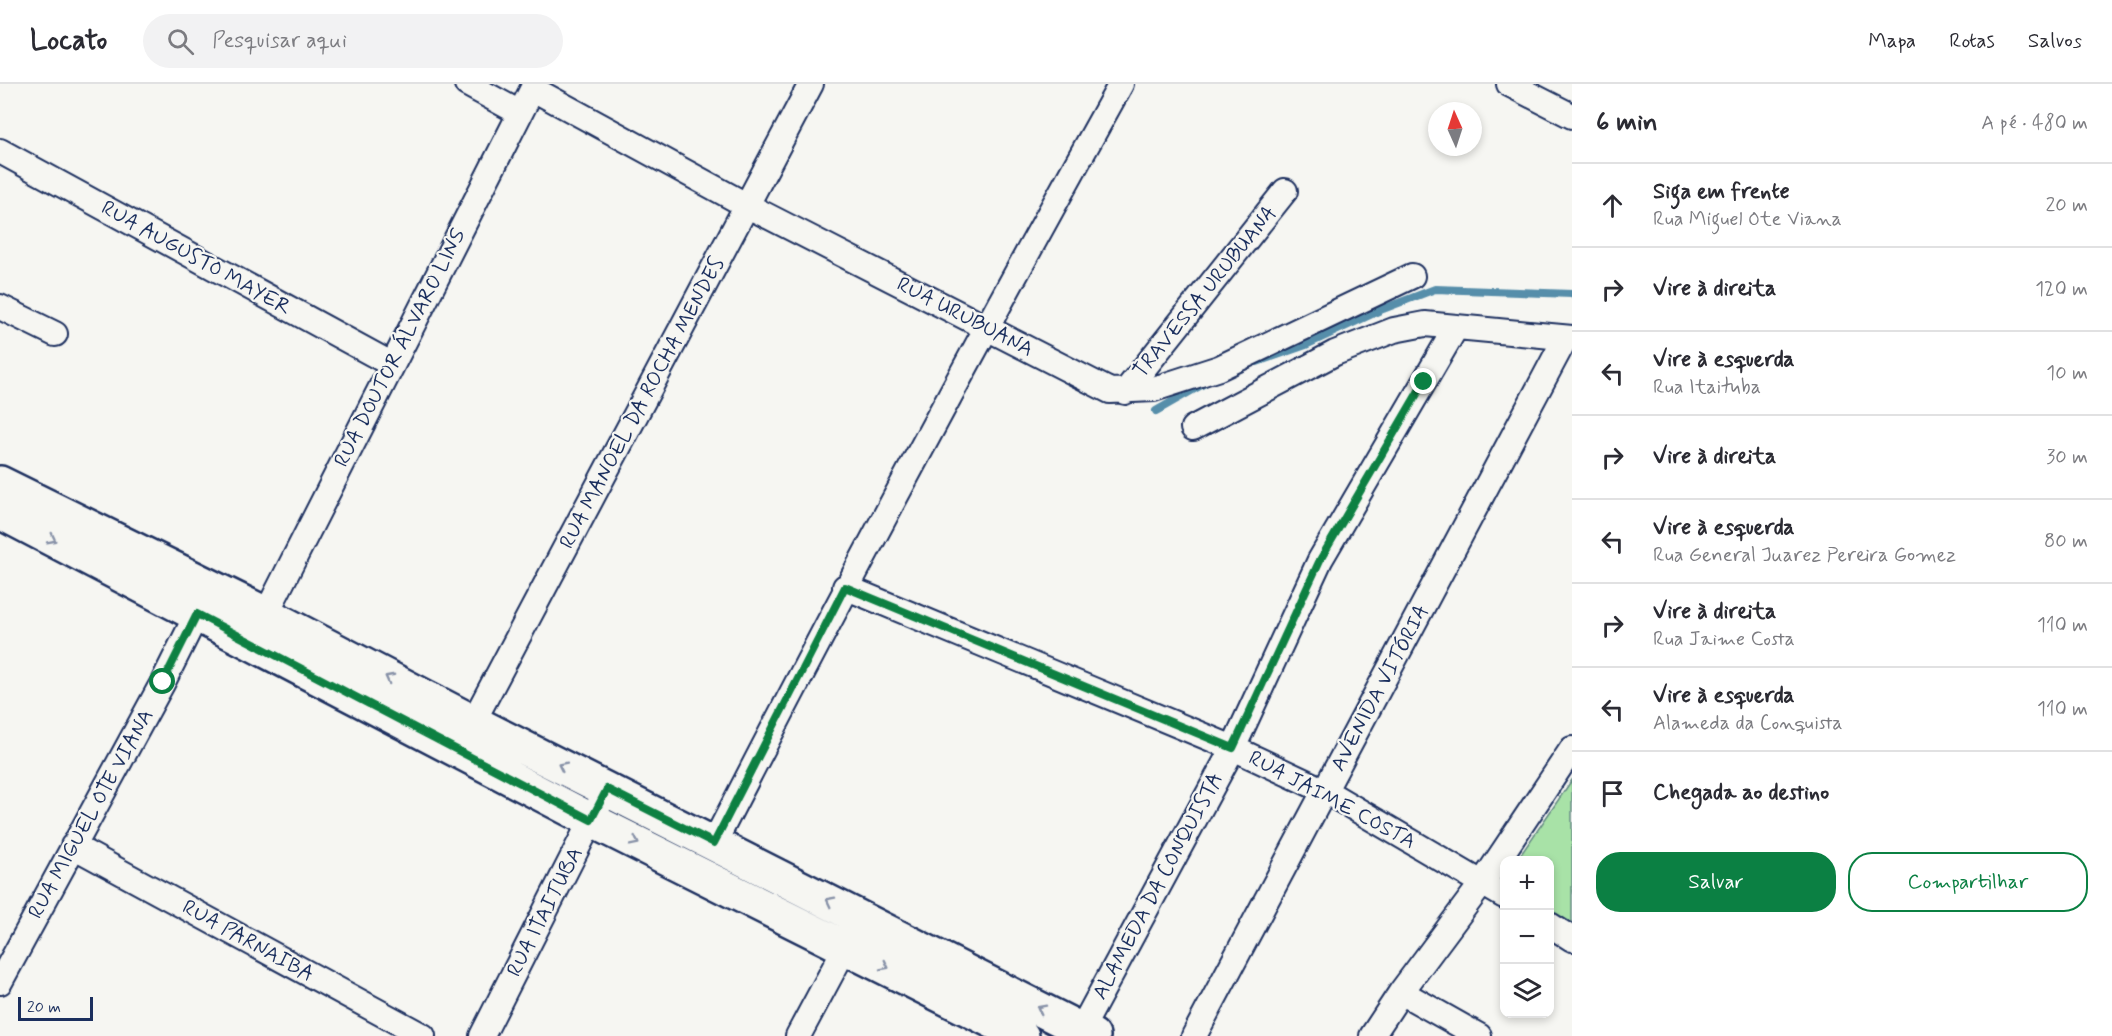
<!DOCTYPE html>
<html lang="pt">
<meta charset="utf-8">
<style>
:root{--surface:#fff;--page:#f2f2f3;--text:#2b2b33;--muted:#7c7c81;--line:#e1e1e2;--accent:#0b8043}
body{margin:0;font-family:Mynerve,sans-serif;background:var(--page);color:var(--text)}
.controls{position:absolute;right:18px;bottom:18px;display:grid;overflow:hidden;border-radius:12px;box-shadow:0 3px 9px #0003}
.controls button{width:54px;height:54px;display:grid;place-items:center;padding:0;border:0;border-bottom:2px solid var(--line);background:var(--surface);color:var(--text);font:30px sans-serif}
.compass{position:absolute;left:1428px;top:18px;width:54px;height:54px;border-radius:50%;background:var(--surface);box-shadow:0 3px 9px #0003;rotate:357deg}
.scale{position:absolute;left:18px;bottom:15px;width:75px;box-sizing:border-box;padding-left:6px;border:3px solid #1b2f5e;border-top:0;font-size:16px;line-height:21px;white-space:nowrap;color:#1b2f5e;-webkit-text-stroke:4px #f6f6f2;paint-order:stroke}
.stop{position:absolute;width:18px;height:18px;margin:-14px;border:4px solid #0b8043;border-radius:50%;background:#fff}
.stop.end{background:#0b8043;border-color:#fff;box-shadow:0 2px 6px #0008}
.list{margin:0;padding:0;list-style:none}
h2{display:flex;justify-content:space-between;align-items:center;height:78px;margin:0;padding:0 24px;font-size:26px}
h2 small{font-size:20px;font-weight:400;color:var(--muted)}
.list li{display:grid;grid-template-columns:39px 1fr auto;gap:18px;align-items:center;box-sizing:border-box;height:84px;padding:0 24px;border-top:2px solid var(--line)}
.list b{display:block;font-size:22px;white-space:nowrap}
.list p{margin:0;font-size:20px;white-space:nowrap;color:var(--muted)}
.list em{font-size:20px;font-style:normal;color:var(--muted)}
.actions{display:flex;gap:12px;padding:18px 24px}
.actions a{flex:1;padding:14px 0;border:2px solid var(--accent);border-radius:24px;text-align:center;font-size:21px;color:var(--accent)}
.actions .main{background:var(--accent);color:#fff}
.icon{flex:none;width:33px;height:33px;fill:none;stroke:currentColor;stroke-width:2;stroke-linecap:round;stroke-linejoin:round}
.map{position:relative;flex:none;width:1572px;height:952px;overflow:hidden}
header{display:flex;align-items:center;gap:36px;box-sizing:border-box;height:84px;padding:0 30px;background:var(--surface);border-bottom:2px solid var(--line)}
header strong{font-size:28px}
nav{display:flex;gap:33px;margin-inline-start:auto;font-size:21px}
.search{width:420px;height:54px;background:var(--page);display:flex;align-items:center;gap:15px;box-sizing:border-box;padding:0 21px;border-radius:33px;color:var(--muted);font-size:22px}
main{display:flex}
aside{flex:1;background:var(--surface)}
.map>svg:first-child{display:block}
</style>
<header>
<strong>Locato</strong>
<div class="search"><svg class="icon" aria-label="search" viewBox="0 0 24 24"><circle cx="10" cy="10" r="6"/><path d="M15 15l6 6"/></svg>Pesquisar aqui</div>
<nav><a>Mapa</a><a>Rotas</a><a>Salvos</a></nav>
</header>
<main>
<div class="map">
<svg width="1572" height="952" viewBox="0 0 1572 952">
<rect width="100%" height="100%" fill="#f6f6f2"/>
<filter id="ink" filterUnits="userSpaceOnUse"><feTurbulence type="fractalNoise" baseFrequency=".0167" numOctaves="2"/><feDisplacementMap in="SourceGraphic" scale="12" xChannelSelector="R" yChannelSelector="G"/><feConvolveMatrix kernelMatrix="1 2 1 2 8 2 1 2 1" color-interpolation-filters="sRGB"/></filter>
<g filter="url(#ink)">
<path fill="#a8e2a7" stroke="#628882" stroke-width="1.5" d="M1572,696v149l-22,-16v-53h-33z"/>
<g fill="none" stroke-linecap="round" stroke-linejoin="round">
<path stroke="#578eaa" stroke-width="8" d="M1257,278l49,-17 77,-36 52,-20 137,5
M1156,327l49,-28"/>
<defs>
<path id="street" d="M467,0l53,29
M1509,0l63,32
M533,5l213,116 364,186 44,-2 65,-21 193,-92
M0,67l391,213
M0,223l55,27
M1125,308l160,-201
M1193,344l142,-75 59,-23 31,-6 147,14
M845,503l388,161 92,43 179,105
M266,530l269,-530
M473,638l338,-638
M714,759c131,-255 267,-508 407,-759
M73,762l350,190
M1550,841l22,14
M0,898l163,-300 34,-68
M1401,908l78,44
M1081,946l152,-282 87,-188 135,-231
M482,952l117,-231
M798,952l54,-101
M1194,952l371,-697
M1372,952l29,-44 82,-110 89,-133"/>
<path id="primary" d="M0,399l266,131 207,108 620,314
M0,428l591,308 431,216"/>
</defs>
<use href="#street" stroke="#1b2f5e" stroke-width="28"/>
<use href="#primary" stroke="#1b2f5e" stroke-width="38"/>
<use href="#street" stroke="#f6f6f2" stroke-width="24"/>
<use href="#primary" stroke="#f6f6f2" stroke-width="33"/>
</g>
<defs><path id="oneway-chevron" d="M-2-3.5L2.5 0L-2 3.5" fill="none" stroke-width="1.6" stroke-linecap="round" stroke-linejoin="round" transform="scale(1.5)"/></defs>
<g stroke="#8892a8">
<use href="#oneway-chevron" transform="translate(52 455) rotate(27)"/>
<use href="#oneway-chevron" transform="translate(389 594) rotate(-152)"/>
<use href="#oneway-chevron" transform="translate(562 682) rotate(-154)"/>
<use href="#oneway-chevron" transform="translate(635 758) rotate(26)"/>
<use href="#oneway-chevron" transform="translate(830 817) rotate(-153)"/>
<use href="#oneway-chevron" transform="translate(885 882) rotate(27)"/>
<use href="#oneway-chevron" transform="translate(1041 925) rotate(-153)"/>
</g>
</g>
<g fill="none" stroke-linecap="round" stroke-linejoin="round" filter="url(#ink)">
<path stroke="#0b8043" stroke-width="8" d="M163,598l34,-68 394,206 16,-31 107,54 131,-256 388,161 87,-188 104,-178"/>
</g>
<g text-anchor="middle" dominant-baseline="central" stroke-width="4.5" stroke-linejoin="round" paint-order="stroke">
<g font-size="21" fill="#1b2f5e" stroke="#f6f6f2">
<text transform="translate(196 174) rotate(29)">RUA AUGUSTO MAYER</text>
<text transform="translate(1205 208) rotate(-51)">TRAVESSA URUBUANA</text>
<text transform="translate(965 233) rotate(27)">RUA URUBUANA</text>
<text transform="translate(400 264) rotate(-63)">RUA DOUTOR ÁLVARO LINS</text>
<text transform="translate(642 319) rotate(-62)">RUA MANOEL DA ROCHA MENDES</text>
<text transform="translate(1380 604) rotate(-62)">AVENIDA VITÓRIA</text>
<text transform="translate(1332 716) rotate(28)">RUA JAIME COSTA</text>
<text transform="translate(91 730) rotate(-61)">RUA MIGUEL OTE VIANA</text>
<text transform="translate(1158 802) rotate(-62)">ALAMEDA DA CONQUISTA</text>
<text transform="translate(545 828) rotate(-63)">RUA ITAITUBA</text>
<text transform="translate(248 857) rotate(29)">RUA PARNAIBA</text>
</g>
</g>
</svg>
<div class="controls">
<button>+</button>
<button>−</button>
<button><svg class="icon" aria-label="layers" viewBox="0 0 24 24"><path d="M12 4l9 5-9 5-9-5zM3 14l9 5 9-5"/></svg></button>
</div>
<svg class="compass" viewBox="-18 -18 36 36"><path d="M0-13l5 13h-10z" fill="#e53935"/><path d="M0 13l5-13h-10z" fill="#7c7c81"/></svg>
<div class="scale">20 m</div>
<div class="stop" style="left:163px;top:598px"></div>
<div class="stop end" style="left:1424px;top:298px"></div>
</div>
<aside>
<h2>6 min<small>A pé · 480 m</small></h2>
<ul class="list">
<li><svg class="icon" aria-label="ahead" viewBox="0 0 24 24"><path d="M12 20V5M6 11l6-6 6 6"/></svg><div><b>Siga em frente</b><p>Rua Miguel Ote Viana</p></div><em>20 m</em></li>
<li><svg class="icon" aria-label="right" viewBox="0 0 24 24"><path d="M7 20v-9h11M14 6l5 5-5 5"/></svg><div><b>Vire à direita</b></div><em>120 m</em></li>
<li><svg class="icon" aria-label="left" viewBox="0 0 24 24"><path d="M17 20v-9H6M10 6l-5 5 5 5"/></svg><div><b>Vire à esquerda</b><p>Rua Itaituba</p></div><em>10 m</em></li>
<li><svg class="icon" aria-label="right" viewBox="0 0 24 24"><path d="M7 20v-9h11M14 6l5 5-5 5"/></svg><div><b>Vire à direita</b></div><em>30 m</em></li>
<li><svg class="icon" aria-label="left" viewBox="0 0 24 24"><path d="M17 20v-9H6M10 6l-5 5 5 5"/></svg><div><b>Vire à esquerda</b><p>Rua General Juarez Pereira Gomez</p></div><em>80 m</em></li>
<li><svg class="icon" aria-label="right" viewBox="0 0 24 24"><path d="M7 20v-9h11M14 6l5 5-5 5"/></svg><div><b>Vire à direita</b><p>Rua Jaime Costa</p></div><em>110 m</em></li>
<li><svg class="icon" aria-label="left" viewBox="0 0 24 24"><path d="M17 20v-9H6M10 6l-5 5 5 5"/></svg><div><b>Vire à esquerda</b><p>Alameda da Conquista</p></div><em>110 m</em></li>
<li><svg class="icon" aria-label="arrive" viewBox="0 0 24 24"><path d="M6 21V4h12l-3 4 3 4H6"/></svg><div><b>Chegada ao destino</b></div></li>
</ul>
<div class="actions"><a class="main">Salvar</a><a>Compartilhar</a></div>
</aside>
</main>
